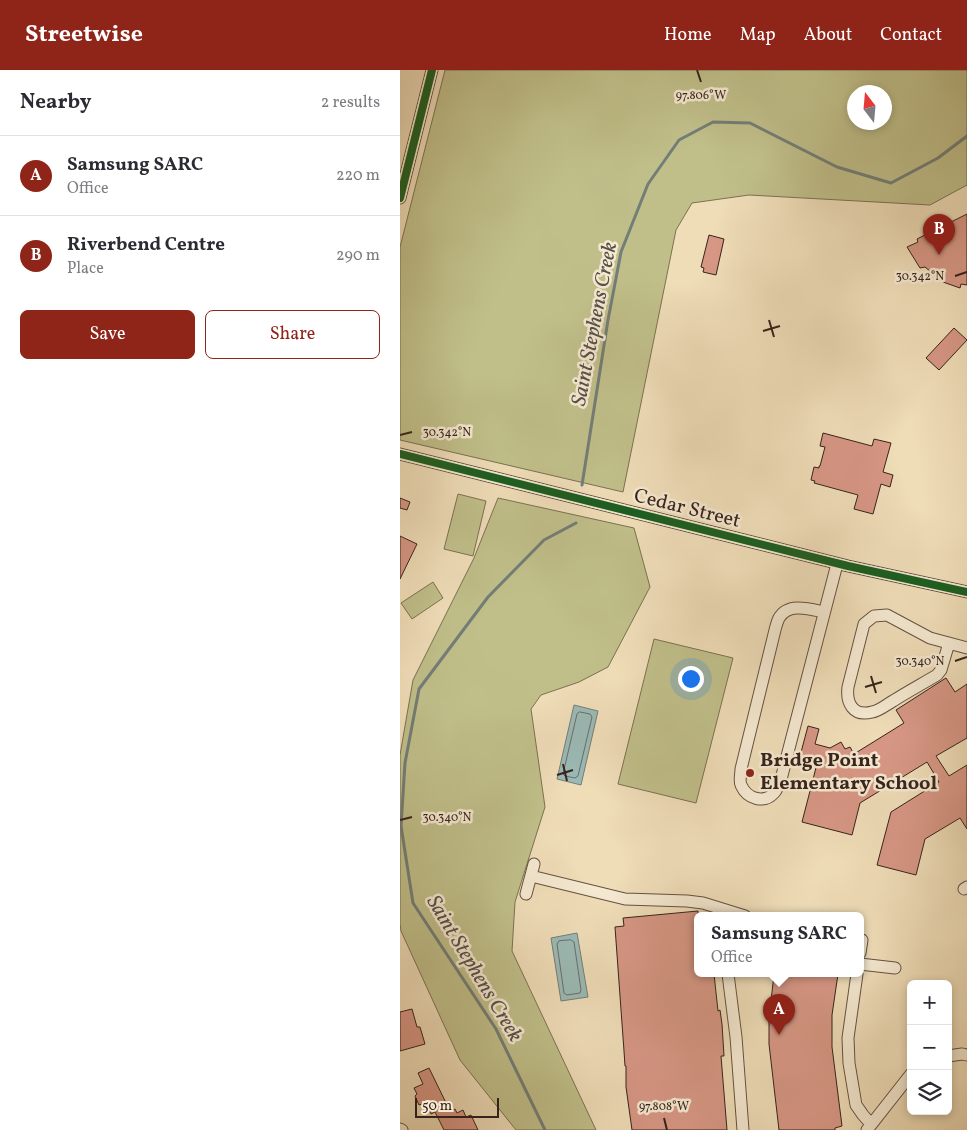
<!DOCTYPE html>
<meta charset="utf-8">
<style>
:root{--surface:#fff;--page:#f2f2f3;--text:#2b2b33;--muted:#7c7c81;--line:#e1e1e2;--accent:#8f2418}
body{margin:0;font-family:Vollkorn,serif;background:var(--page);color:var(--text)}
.controls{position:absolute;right:15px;bottom:15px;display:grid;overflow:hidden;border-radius:8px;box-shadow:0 2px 8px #0003}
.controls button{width:45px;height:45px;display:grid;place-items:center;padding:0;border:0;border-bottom:1px solid var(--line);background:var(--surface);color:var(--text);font:25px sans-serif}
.compass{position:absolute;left:447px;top:15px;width:45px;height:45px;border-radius:50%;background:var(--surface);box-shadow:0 2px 8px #0003;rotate:344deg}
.scale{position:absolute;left:15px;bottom:12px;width:84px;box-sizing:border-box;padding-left:5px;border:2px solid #36231c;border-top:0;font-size:14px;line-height:18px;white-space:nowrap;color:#36231c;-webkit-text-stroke:4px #f5e9d1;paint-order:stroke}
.you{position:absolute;left:290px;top:608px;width:18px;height:18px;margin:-12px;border:4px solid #fff;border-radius:50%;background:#1a73e8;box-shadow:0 0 0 8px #1a73e833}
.badge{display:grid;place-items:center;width:32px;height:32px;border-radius:50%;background:var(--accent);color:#fff;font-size:16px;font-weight:700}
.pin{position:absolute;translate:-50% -41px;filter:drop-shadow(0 1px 2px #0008)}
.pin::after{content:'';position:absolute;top:26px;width:18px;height:15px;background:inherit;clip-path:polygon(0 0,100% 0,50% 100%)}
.popup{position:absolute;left:294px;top:842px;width:170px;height:65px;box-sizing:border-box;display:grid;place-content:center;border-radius:8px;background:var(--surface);filter:drop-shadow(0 1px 4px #0005);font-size:16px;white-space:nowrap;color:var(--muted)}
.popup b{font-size:19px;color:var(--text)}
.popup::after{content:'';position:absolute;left:50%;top:100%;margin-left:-10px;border:10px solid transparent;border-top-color:var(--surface)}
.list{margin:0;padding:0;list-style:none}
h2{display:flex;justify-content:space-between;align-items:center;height:65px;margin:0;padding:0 20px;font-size:21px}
h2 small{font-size:16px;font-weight:400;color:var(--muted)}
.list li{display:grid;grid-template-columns:32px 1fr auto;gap:15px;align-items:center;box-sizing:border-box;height:80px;padding:0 20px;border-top:1px solid var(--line)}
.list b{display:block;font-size:19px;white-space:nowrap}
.list p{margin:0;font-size:16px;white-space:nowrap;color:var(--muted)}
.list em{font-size:16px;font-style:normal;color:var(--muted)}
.actions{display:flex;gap:10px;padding:15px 20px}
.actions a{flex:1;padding:11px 0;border:1px solid var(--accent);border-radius:8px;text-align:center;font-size:18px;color:var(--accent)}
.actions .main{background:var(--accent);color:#fff}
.icon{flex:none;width:28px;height:28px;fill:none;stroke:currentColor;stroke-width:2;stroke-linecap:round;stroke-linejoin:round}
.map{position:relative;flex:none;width:567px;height:1060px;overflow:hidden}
header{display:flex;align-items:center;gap:30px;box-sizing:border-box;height:70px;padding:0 25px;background:var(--accent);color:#fff}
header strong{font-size:24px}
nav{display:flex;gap:28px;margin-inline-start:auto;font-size:18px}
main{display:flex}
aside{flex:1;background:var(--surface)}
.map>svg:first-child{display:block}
</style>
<header>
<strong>Streetwise</strong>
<nav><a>Home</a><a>Map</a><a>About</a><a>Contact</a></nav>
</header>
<main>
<aside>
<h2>Nearby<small>2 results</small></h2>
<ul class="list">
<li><span class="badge">A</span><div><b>Samsung SARC</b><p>Office</p></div><em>220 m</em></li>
<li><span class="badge">B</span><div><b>Riverbend Centre</b><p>Place</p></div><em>290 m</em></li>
</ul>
<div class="actions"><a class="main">Save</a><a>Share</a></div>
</aside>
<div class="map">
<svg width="567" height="1060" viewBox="0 0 567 1060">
<rect width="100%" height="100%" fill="#efddb8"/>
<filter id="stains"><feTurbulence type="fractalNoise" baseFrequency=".004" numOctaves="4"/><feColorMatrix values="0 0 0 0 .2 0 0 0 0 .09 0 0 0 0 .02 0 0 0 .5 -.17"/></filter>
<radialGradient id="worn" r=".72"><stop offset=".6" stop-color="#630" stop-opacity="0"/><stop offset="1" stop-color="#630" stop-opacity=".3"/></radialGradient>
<path fill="#c0bf8a" stroke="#7b7153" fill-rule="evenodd" d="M45,0h522v115l-37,20 -181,-10 -57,8 -16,27 -53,262 -223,-52v-193zM484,22v30h-30v-30z
M58,424l28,7 -13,55 -29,-7z
M98,428l136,30 16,59 -42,80 -29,15 -38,13 -10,14 14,98 -30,95 -3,49 84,179h-80l-56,-70 -59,-129 -1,-7v-169l13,-75 61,-122z
M33,512l10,16 -31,21 -11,-16z
M254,569l79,19 -37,145 -78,-19z"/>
<path fill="#9bbab6" stroke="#737e78" d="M174,635l24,6 -17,74 -24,-6z
M177,863l11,64 -27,4 -10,-63z"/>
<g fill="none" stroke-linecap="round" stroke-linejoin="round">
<path stroke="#686e69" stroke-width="1" d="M180,642l10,2 2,3 -14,59 -3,2 -10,-2 -2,-2 14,-60z
M171,870l3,2 7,48 -1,3 -13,2 -3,-2 -7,-49 2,-3z"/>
<path stroke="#737e78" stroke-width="3" d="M182,415l26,-165 13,-68 27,-68 31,-44 34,-18 37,1 87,44 54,16 47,-25 29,-22
M145,1060l-49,-101 -83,-126 -12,-77 4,-63 14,-74 69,-92 56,-57 32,-17"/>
</g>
<path fill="#d79785" stroke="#36231c" d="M567,144v71l-6,-1 -1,4 -17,-6 -18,-15 -5,1 -13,-21 11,-5 -1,-3z
M309,165l15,4 -8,36 -13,-3 1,-4 -3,-1z
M554,258l13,12 -28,30 -13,-12z
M423,363l49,13 2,-7 17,4 -8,29 10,3 -3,12 -9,-3 -8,30 -19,-5 4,-14 -44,-12 1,-2 -4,-1 3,-13 5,1v-2h1l5,-19 -5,-1z
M0,428l10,4 -3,8 -7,-2z
M0,466l17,8 -17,35z
M546,608l9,14 12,-8v54l-31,18 13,20 18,-11v64l-7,-11 -35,21 -9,36 -39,-10 14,-53 48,-30 -12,-20 -67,41 -8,32 -50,-13 16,-62 -18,-4 8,-30 11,3 -4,15 15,4 11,-6 4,7 5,-2 4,7 50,-31 -8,-13z
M298,841v63h16l4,37 2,-1 2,14 2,32h-3l6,74h-95l-6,-43v-21h-1l-1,-15 -9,-124 9,-1 -1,-8z
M374,904h64l-6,41v32l10,79 -7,2v2h-56l-10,-86v-25z
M12,939l5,18h3l5,17 -25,7v-39z
M29,998l21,43 5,-2 2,4 6,-3 3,7 5,-2 7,15h-34l-9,-18 -4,2 -3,-7 -4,1 -2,-4 -3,1 -4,-9 2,-2 -3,-6 9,-4 -5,-11z"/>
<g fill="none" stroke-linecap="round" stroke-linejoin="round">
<defs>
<path id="minor" d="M0,128l32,-128
M0,384l448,112 119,26
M424,542c-14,-3 -36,-10 -45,6 -2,4 -3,8 -4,12l-34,139c0,5 -2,12 0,16 6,14 23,19 33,8 3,-3 4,-7 6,-10l57,-219
M549,573l-8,27 -4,5c-15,9 -30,17 -44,26 -7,4 -14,10 -21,11 -19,5 -26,-9 -24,-25l16,-63 10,-8 13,-1 43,23 37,10
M131,806l94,23 62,2 16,2 42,13
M564,819l3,-2
M126,824l8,-30
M460,883l2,-13
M460,894l35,4
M328,904l8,63 7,93
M457,904l-9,64 1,25 7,42 7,10 8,9
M548,986l14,-2 5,1
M0,1059l2,1
M467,1060l44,-56"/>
</defs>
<use href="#minor" stroke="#645243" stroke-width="13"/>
<use href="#minor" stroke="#f5e9d1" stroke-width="11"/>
<defs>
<path id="cycleway" d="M0,128l32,-128
M0,384l448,112 119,26"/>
</defs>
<use href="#cycleway" stroke="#f5e9d1" stroke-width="11"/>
<use href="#cycleway" stroke="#1b5e20" stroke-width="8"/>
</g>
<path fill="none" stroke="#36231c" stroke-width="2" d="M297,0l4,12M555,206l12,-4M369,250l5,17M363,261l17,-5M0,365l12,-3M555,591l12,-4M471,606l5,17M465,617l17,-5M163,694l4,17M157,705l16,-5M0,750l12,-3M264,1048l3,12"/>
<circle fill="#8f2418" stroke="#f5e9d1" stroke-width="2" cx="350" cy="703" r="5"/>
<g text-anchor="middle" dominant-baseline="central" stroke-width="5" stroke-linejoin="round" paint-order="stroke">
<g font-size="20" fill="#36231c" stroke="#f5e9d1">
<text transform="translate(287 439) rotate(14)">Cedar Street</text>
</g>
<g font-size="20" font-weight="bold" fill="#36231c" stroke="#f5e9d1" text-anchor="start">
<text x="360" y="691">Bridge Point<tspan x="360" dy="23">Elementary School</tspan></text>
</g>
<g font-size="21" font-style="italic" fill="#54504a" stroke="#f5e9d1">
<text transform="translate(195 254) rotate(-79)">Saint Stephens Creek</text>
<text transform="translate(74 899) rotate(59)">Saint Stephens Creek</text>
</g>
</g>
<g font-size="12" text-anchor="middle" fill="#36231c" stroke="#f5e9d1" stroke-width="5" stroke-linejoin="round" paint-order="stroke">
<text x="301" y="29">97.806°W</text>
<text x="520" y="210">30.342°N</text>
<text x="47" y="366">30.342°N</text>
<text x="520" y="595">30.340°N</text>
<text x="47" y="751">30.340°N</text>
<text x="264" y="1040">97.808°W</text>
</g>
<rect width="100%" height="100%" filter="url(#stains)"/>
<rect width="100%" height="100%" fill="url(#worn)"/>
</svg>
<div class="controls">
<button>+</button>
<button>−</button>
<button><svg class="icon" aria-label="layers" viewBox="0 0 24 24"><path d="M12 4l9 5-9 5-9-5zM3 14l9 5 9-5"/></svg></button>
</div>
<svg class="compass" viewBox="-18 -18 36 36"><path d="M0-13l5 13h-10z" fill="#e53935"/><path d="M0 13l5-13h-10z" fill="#7c7c81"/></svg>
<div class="scale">50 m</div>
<div class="you"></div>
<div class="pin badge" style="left:379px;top:965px">A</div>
<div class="popup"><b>Samsung SARC</b>Office</div>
<div class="pin badge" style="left:539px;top:185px">B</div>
</div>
</main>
